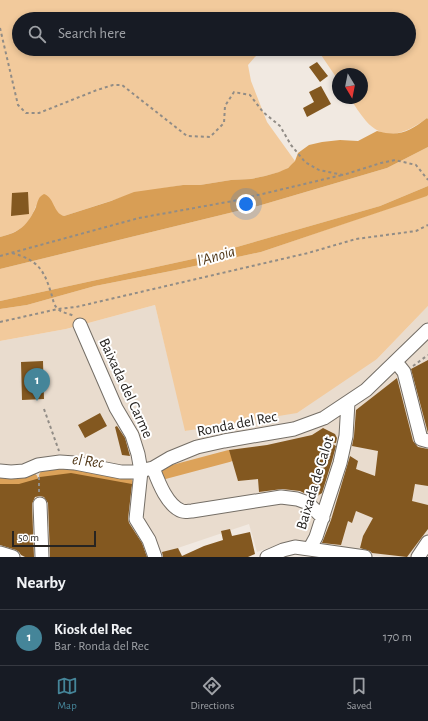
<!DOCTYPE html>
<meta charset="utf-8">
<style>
:root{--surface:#171b24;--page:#20242c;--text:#f1f3f6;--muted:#9ea1a6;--line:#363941;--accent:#458599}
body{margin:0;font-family:"Alegreya Sans",sans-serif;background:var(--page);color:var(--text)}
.compass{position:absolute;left:332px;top:68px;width:36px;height:36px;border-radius:50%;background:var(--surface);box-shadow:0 2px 6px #0003;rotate:170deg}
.scale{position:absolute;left:12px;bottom:10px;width:84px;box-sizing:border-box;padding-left:4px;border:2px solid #272421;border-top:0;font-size:11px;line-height:14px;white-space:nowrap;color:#272421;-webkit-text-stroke:3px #fff;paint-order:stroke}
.you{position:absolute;left:246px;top:204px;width:14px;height:14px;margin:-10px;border:3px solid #fff;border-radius:50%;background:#1a73e8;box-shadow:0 0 0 6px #1a73e833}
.badge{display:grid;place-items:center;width:26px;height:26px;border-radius:50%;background:var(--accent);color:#fff;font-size:13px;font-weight:700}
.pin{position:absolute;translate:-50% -33px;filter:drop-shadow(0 1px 2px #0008)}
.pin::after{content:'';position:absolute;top:21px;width:14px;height:12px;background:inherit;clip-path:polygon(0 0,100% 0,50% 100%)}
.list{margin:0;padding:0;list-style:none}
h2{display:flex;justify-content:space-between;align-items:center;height:52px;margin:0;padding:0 16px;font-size:17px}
h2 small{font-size:13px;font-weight:400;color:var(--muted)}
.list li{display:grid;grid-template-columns:26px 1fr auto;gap:12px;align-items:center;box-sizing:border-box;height:56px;padding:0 16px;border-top:1px solid var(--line)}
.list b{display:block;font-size:15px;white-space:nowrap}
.list p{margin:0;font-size:13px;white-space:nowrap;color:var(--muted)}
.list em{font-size:13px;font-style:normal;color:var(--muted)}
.icon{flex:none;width:22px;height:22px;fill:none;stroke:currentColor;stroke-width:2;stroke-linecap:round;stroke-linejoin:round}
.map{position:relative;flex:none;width:428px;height:557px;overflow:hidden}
.search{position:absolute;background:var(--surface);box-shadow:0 2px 6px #0003;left:12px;right:12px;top:12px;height:44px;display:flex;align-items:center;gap:10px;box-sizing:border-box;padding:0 14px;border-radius:22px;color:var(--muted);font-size:15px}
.sheet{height:108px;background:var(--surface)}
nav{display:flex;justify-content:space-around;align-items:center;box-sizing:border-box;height:56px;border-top:1px solid var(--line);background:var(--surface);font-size:11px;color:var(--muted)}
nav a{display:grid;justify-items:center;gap:2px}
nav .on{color:var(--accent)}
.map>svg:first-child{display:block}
</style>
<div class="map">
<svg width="428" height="557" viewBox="0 0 428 557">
<rect width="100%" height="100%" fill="#f1e9e1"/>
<path fill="#e9dcce" d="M155,305l31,126 191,-72 51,-53v244l-5,7h-37l-50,-6 -47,-10 -32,11 -8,-28 -89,30 -160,-39v-174l66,-12z"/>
<path fill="#f2ca9c" d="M0,0h428v119l-1,-1c-20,15 -42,25 -61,3 -6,-7 -11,-15 -16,-23h12v-24h-24v6l-21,-31h92v-30h-390v30h243l-14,16 3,16 16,41 28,39 -3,4 -9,6 -18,5 -14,3 -20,1 -31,5h-17l-24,4 -33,7 -62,20 -4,-1 -3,-3 -21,-6c-8,20 -15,25 -36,31z
M428,147v39l-48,20 -178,51 -202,44v-32l258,-63 129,-38z
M428,195v111l-51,53 -80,54 -112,18 -30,-126 -89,24 -66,12v-32l27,-4 68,-19 81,-16 85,-18z"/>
<path fill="#d89e55" d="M427,118l1,1v28l-41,21 -129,38 -258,63v-32c20,-5 27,-11 36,-30 2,-6 2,-10 8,-13 11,4 9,19 20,22l47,-15 23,-9 49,-7h17l31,-5 20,-1 14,-3 14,-4 9,-4 7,-7 3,-8 11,-8 13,-3 18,-2 18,1 19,-10c22,6 32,1 50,-13z"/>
<path fill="#dca259" d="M428,186v9l-1,1 -166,56 -85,18 -81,16 -68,19 -27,4v-8l202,-44 178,-51z"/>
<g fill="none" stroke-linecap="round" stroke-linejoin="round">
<path stroke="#dca259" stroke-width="12" d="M165,473l64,-17
M45,476l26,-4 56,11
M0,484l19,-2 13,-3"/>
</g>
<path fill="#835820" d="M317,62l11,14 -8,6 -11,-15z
M321,86l10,18 -24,13 -4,-9 11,-6 -5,-10z
M28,192l1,22 -18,2 1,-23z
M428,360v73l-17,-64z
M43,361l1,38 -22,1 -1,-38z
M397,378l16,63 5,6 10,2v37l-13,-2 -3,17 16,4v24l-21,28 -35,-4 -2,-2 -10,-3 3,-12 10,-18 -17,-7 -4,12 -4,-2 -7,24 -19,-2 9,-23 19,-64 8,5 -2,8 19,7 3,-25 -26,-5 2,-10 2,-26z
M100,413l7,13 -22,12 -7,-13z
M117,426l8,12 5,18 -8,-1 -7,-28z
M323,428l12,6 2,4 -1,5 -9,-2 9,5 -4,15 -10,32 -8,5 -14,-7 -18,-2 -23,3 -1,-13 -20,2 -9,-31 38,-5 45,-10z
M71,473l61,11 -4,35 1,4 13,20 5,14h-97l-2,-54 -4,-6 -4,-1 -5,1 -3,7 2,53h-9l-4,-2 -2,-3 -3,-2 -16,-5v-61h19l21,-6v-1z
M230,529l2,7 18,-4 5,22 -7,3h-85l-1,-5 16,-4 4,8 22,-10 19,-6 -2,-9z"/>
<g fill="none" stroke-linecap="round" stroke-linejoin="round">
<defs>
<path id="minor" d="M80,325l36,83 16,27 6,19 3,17 -5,48 13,21 6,17
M396,362l8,10 17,67 7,2
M153,468c5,13 14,38 29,43 3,1 7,0 10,0l89,-14 16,2 11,4 15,15
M0,471l11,1 13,-1 14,-6 22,-3 15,1 46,9h14l18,-4 17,-10 27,-11 27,-6 70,-12 30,-11 42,-28 62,-60
M40,504l2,53
M310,548l6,-11 24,-74 6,-27 2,-34
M0,553l13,4
M267,557l16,-7 12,-3 70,10
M418,557l10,-15"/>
</defs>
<use href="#minor" stroke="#746e66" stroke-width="15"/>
<path stroke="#918c86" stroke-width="2" stroke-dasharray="3 3" stroke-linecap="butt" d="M0,28l18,77 8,8h13l58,-23 16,-5h9l65,51 23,1 14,-14 1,-17 9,-14 16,3 13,17 17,14 11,19 14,17 14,8 24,5 38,-12 14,-3 21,5 12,15
M12,253c25,7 32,16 39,40 2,5 2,11 6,15 4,5 11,5 17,8
M0,256l139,-38 94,-17 109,-26
M0,322l58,-13 18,-2 232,-54 48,-14 60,-8 12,-6
M413,366l15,-11
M44,409l15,42
M39,477v16"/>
<use href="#minor" stroke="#fff" stroke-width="13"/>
</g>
<g text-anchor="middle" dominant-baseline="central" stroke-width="4" stroke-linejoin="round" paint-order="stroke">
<g font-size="15" fill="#272421" stroke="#fff">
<text transform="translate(126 388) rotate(65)">Baixada del Carme</text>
<text transform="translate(237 424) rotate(-11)">Ronda del Rec</text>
<text transform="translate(315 483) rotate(-73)">Baixada de Calot</text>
</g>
<g font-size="16" font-style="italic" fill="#52391a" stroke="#fff">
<text transform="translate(216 256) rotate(-16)">l'Anoia</text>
<text transform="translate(88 461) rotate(7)">el Rec</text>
</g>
</g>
</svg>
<svg class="compass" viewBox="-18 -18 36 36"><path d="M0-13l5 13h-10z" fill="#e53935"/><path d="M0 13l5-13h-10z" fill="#9ea1a6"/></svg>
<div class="scale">50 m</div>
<div class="you"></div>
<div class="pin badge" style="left:37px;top:401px">1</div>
<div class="search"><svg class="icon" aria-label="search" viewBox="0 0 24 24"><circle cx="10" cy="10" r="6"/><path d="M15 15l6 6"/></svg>Search here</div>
</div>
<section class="sheet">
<h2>Nearby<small></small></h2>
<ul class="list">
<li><span class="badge">1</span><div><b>Kiosk del Rec</b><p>Bar · Ronda del Rec</p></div><em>170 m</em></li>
</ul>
</section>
<nav>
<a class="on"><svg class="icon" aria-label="map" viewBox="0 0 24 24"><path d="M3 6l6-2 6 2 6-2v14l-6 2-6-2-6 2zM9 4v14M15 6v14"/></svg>Map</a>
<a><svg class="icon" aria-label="directions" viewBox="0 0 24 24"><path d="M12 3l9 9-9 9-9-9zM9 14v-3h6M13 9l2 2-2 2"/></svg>Directions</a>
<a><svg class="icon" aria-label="saved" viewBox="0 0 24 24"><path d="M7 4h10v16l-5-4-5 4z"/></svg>Saved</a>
</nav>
